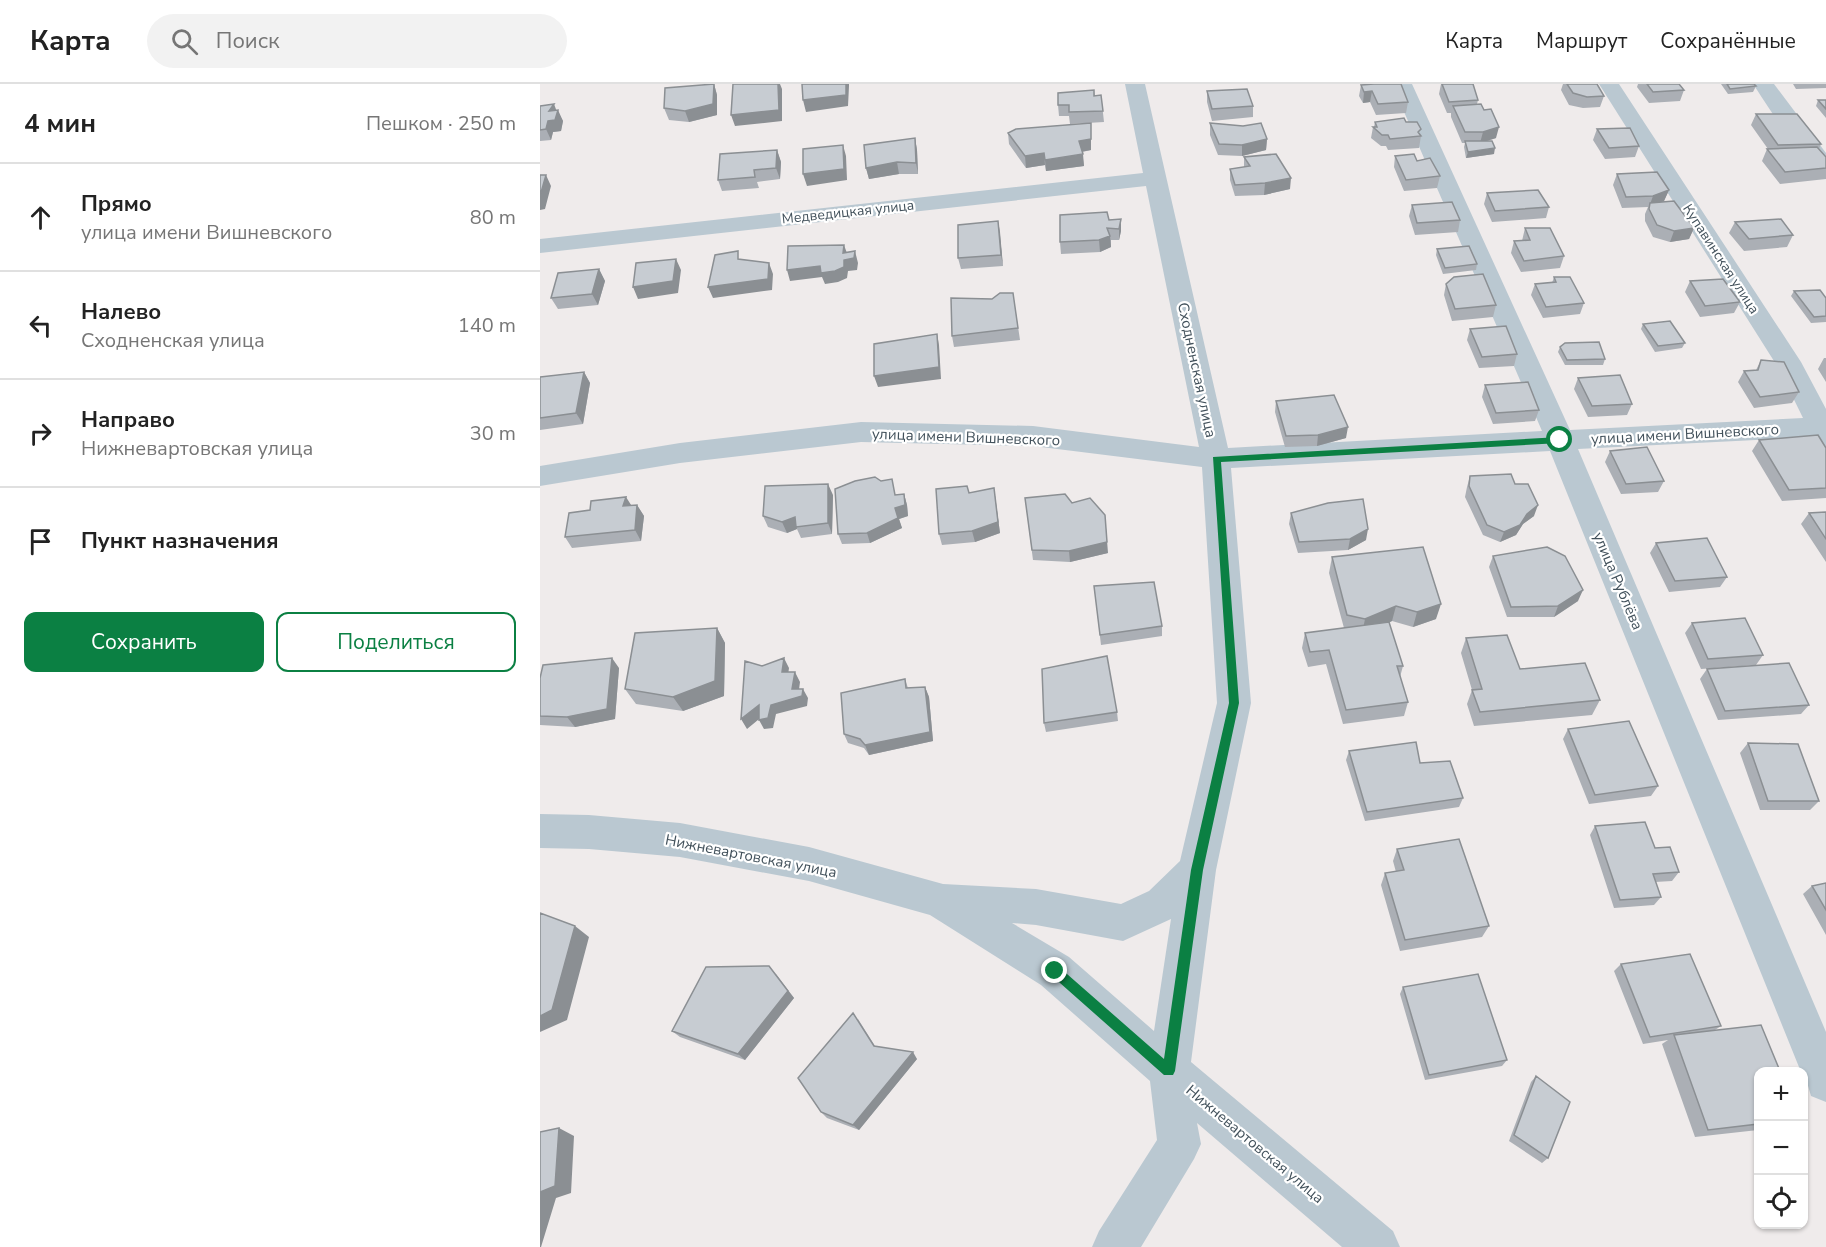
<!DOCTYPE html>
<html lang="ru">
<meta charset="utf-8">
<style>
:root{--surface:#fff;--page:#f2f2f2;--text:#222;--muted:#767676;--line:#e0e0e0;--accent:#0b8043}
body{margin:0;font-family:"Nunito Sans",sans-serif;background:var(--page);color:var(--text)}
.controls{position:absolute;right:18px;bottom:18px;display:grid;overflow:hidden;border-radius:12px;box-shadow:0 2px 4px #0004}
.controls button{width:54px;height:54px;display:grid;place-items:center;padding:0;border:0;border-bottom:2px solid var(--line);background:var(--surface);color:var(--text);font:30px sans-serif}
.stop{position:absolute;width:18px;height:18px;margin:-14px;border:4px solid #0b8043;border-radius:50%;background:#fff}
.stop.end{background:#0b8043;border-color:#fff;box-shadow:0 2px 6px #0008}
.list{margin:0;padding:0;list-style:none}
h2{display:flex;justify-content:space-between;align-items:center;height:78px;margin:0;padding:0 24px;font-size:26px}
h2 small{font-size:20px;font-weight:400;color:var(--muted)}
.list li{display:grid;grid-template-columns:39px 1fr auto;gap:18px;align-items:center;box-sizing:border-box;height:108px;padding:0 24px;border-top:2px solid var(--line)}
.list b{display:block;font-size:22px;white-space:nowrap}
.list p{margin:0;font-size:20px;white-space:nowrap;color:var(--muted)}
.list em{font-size:20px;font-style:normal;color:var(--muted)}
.actions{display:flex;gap:12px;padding:18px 24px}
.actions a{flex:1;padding:14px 0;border:2px solid var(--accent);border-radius:12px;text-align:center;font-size:21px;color:var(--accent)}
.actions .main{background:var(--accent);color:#fff}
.icon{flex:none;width:33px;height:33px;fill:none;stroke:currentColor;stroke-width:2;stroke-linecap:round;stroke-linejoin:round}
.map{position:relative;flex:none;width:1286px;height:1163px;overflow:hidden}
header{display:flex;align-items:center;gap:36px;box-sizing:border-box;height:84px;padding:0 30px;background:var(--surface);border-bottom:2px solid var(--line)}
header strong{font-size:28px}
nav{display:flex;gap:33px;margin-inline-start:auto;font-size:21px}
.search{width:420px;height:54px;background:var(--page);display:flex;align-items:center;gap:15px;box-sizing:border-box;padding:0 21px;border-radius:33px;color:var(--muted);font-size:22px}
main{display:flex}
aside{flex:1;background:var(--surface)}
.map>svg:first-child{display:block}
</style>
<header>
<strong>Карта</strong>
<div class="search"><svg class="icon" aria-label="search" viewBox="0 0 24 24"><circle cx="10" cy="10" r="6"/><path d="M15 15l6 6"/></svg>Поиск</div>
<nav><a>Карта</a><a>Маршрут</a><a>Сохранённые</a></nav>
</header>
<main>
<aside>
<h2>4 мин<small>Пешком · 250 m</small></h2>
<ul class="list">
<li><svg class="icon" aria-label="ahead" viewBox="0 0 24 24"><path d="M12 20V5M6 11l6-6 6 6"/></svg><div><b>Прямо</b><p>улица имени Вишневского</p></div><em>80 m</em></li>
<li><svg class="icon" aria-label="left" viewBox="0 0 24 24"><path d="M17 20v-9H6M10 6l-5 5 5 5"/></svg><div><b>Налево</b><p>Сходненская улица</p></div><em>140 m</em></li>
<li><svg class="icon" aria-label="right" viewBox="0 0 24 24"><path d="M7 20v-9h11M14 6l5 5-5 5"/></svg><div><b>Направо</b><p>Нижневартовская улица</p></div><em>30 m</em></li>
<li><svg class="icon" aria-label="arrive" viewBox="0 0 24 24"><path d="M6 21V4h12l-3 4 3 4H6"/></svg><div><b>Пункт назначения</b></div></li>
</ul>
<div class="actions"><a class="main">Сохранить</a><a>Поделиться</a></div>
</aside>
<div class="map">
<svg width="1286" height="1163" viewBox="0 0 1286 1163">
<rect width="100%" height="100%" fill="#efebeb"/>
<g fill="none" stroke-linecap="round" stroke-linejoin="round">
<path fill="#bac8d1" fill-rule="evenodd" d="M585,0h20l83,364 314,-17 -150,-347h20l158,346 233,-12 -24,-49 -180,-285h20l182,278 25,47v38l-10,-3 -4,-7 -234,12 248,583v70l-15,-6 -7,-24h-3l-251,-621 -319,17 20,235 -35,167 -25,192 202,169 7,16h-58l-145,-124 4,21 -7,15 -53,88h-49l7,-16 58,-91 -7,-59 -109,-96 -111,-70 -121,-34 -129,-24 -91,-8 -49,-1v-34l49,1 91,8 129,24 134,37 93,5 85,15 28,-13 31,-30 37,-158 -15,-236 -169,-21 -172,-4 -181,21 -140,23v-20l140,-23 181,-21 172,4 166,21 -53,-261 -606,67v-14l603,-66zM631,835l-17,112 -85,-74 -57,-34 24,2 87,16z
M1213,0h21l52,69v21c-20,-5 -60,-71 -73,-90z"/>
</g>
<path fill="#abafb5" d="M174,0l3,11v20l-28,7 -20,-2 -5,-12z
M901,0h32l5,16 -1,4 19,34 -9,3 7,13 -28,4 -2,-11 1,-4h-3l-11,-26v-4h-4l-8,-19z
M1023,0h34l7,12 -4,11 -17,1 -14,-3 -8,-15z
M1098,0h41l5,6 -4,11 -31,2 -12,-16z
M1181,0h33l2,2 -3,6 -25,2z
M1253,0h33v4l-30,1z
M821,1l47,17 -2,11 -30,2 -6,-13 -7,1 -4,-7z
M554,6l1,6 6,-1 3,27 -34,2 -1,-8h-10l-1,-11z
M667,7l46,15v11l-41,4 -5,-19z
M1278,16h8v18l-10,-12z
M0,22l16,4 7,11 -2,10 -8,1 -2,8 -11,1z
M1216,30l65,30 -2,5 7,8v22l-46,5 -18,-23 5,-12h1l-17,-24z
M835,38h31l15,14 -2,12 -31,2 -2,-4h-5l-10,-8 2,-11h1z
M551,39v27l-9,2 2,14 -38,5 -1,-6 -19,3 -17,-24 -1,-11z
M670,39l57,16 -1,11 -24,6 -24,-1 -8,-20z
M1057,45l42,17 -4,11 -30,2 -12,-19z
M375,54l2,12 1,24h-19l-30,5 -3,-11z
M237,66l4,12 -1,17 -23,3 2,6 -37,3 -4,-11z
M855,72l22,5 23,15 -3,12 -33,3 -10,-24z
M704,73l46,32 -26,6 -29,1 -5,-16v-11l14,-2z
M1077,90l52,16 -5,11 30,27 -5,11 -19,3 -17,-5 -8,-16v-7l3,-7 -26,1 -9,-23z
M947,109l62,14 -3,11 -54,4 -8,-18z
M872,121l48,15 -2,12 -43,3 -6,-19z
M569,136l12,11 -2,9h-8v7l-11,5 -39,2 -1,-12z
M458,137l5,45 -42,3 -3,-11z
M1195,138l58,13 -6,12 -43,4 -15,-18z
M985,144l39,28 -4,12 -39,4 -10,-19 3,-12h8z
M897,165l40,15 -1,6 -33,4 -7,-19z
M59,185l6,12 -7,24 -40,4 -7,-11z
M1014,193l30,26 -4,11 -37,4 -12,-23 4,-11 17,-1z
M1150,197l50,21 -6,11 -34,4 -15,-25z
M906,200l50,21 -3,12 -41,4 -8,-26z
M1254,207l32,7v24l-15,1 -20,-27z
M473,209l7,47 -66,7 -2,-11 40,-37z
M1103,240l42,19 -3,5 -27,4 -14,-23z
M930,245l47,25 -3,12 -35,2 -12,-28z
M1020,263l45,12 -2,6h-38l-7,-13z
M1284,274h2v24l-8,-13z
M1221,276l38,32 -7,11 -38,5 -16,-26 6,-11 12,-1z
M44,288l6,11 -7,41 -43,6v-53z
M1038,294l54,26 -5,11 -39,2 -14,-28z
M945,301l54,25 -4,11 -42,3 -11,-27z
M736,317l70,37 -29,8 -32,1 -10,-35z
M1219,356l67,8v50l-44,3 -30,-50z
M1070,367l54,30 -6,11 -37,2 -16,-32z
M930,392l45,8 19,32 -11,8 -7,11 -16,7 -17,-7 -18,-38 2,-10z
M454,404l6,45 -25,9 -33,3 -3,-11 30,-41z
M364,410l3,11 1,11 -9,3 3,9 -32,15 -28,1 -4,-10 58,-39z
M293,411l-1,39 -31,4 -4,-9 -10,4 -19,-6 -5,-11z
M485,414l83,55 -38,9 -37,-2z
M97,421l7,11 -3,25 -69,7 -7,-11 25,-27z
M1286,428v50l-25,-38 8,-11z
M751,429l75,27 -18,10 -50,3 -9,-29z
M1116,459l71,34 -7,10 -51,5 -19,-39z
M953,472l85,45 -24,16h-47l-18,-50z
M792,473l104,62 -23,8 -21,-6 -3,2 14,43 -3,11 8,25 -4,14 -61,8 -17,-60 -18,3 -6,-19 3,-15 39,-5 -15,-55z
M554,502l68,40v10l-61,9z
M1152,539l71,32 -7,10 -55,4 -16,-36z
M177,544l8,15 -1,53 -41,15 -47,-7 -11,-15z
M926,554l54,31 80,31 -8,15 -118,11 -7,-22 5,-14 -11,-37z
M79,584l-4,51 -40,8 -35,-2v-47z
M1167,585l102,36 -8,9 -83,6 -18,-41z
M365,595l3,9 17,-1 4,10 4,44 -64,14 -5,-7 -16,-5 -4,-9z
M577,628l1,9 -72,11 -2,-9z
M1028,645l90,57 -7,10 -62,8 -26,-65z
M1208,659l71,58 -9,9h-50l-20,-57z
M809,667l71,12 43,35 -4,9 -94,14 -19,-61z
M1055,742l60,22 24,24 -7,9 -17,1 6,15 -7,8 -40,3 -24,-73z
M857,765l92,77 -7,11 -82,14 -19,-66 4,-12 11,-1 -3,-11z
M1286,799v52l-23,-41 9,-8z
M1081,880l100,62 -6,4 43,41v59l-63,7 -33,-93 6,-4 -25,4 -29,-73z
M236,890l18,24 -49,62 -65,-23 -8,-6z
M863,903l104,73 -5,6 -77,14 -25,-86z
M318,935l17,27 42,13 -58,71 -32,-12 -6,-6z
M996,992l12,82 -6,5 -33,-22 22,-59z"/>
<path fill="#8b8f93" d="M174,0l3,11v20l-28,7 -4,-11z
M238,0h2l2,5v32l-47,5 -4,-11z
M306,0h3v2l-1,20 -42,6 -3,-12z
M832,7l-2,11 -7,1 1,-11z
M14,20l3,8 1,-2 5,11 -2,10 -8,1 -2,8 -5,-11 3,-18z
M551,39v27l-11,2 -1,-11z
M959,43l-3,11 -16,5 3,-11z
M375,54l2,12 1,24 -2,-11z
M727,55l-1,11 -24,6v-11z
M303,61l3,11 1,24 -40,6 -4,-12z
M955,64l-1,6 -28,4 2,-6z
M237,66l4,12 -1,17 -4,-11z
M504,69l1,12 -19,3 -1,-12z
M543,70l1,12 -38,5 -1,-11z
M357,78l2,12 -30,5 -3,-11z
M6,91l5,11 -6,23 -5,1v-14z
M751,94l-1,11 -26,6 1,-12z
M1129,106l-5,11 -15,6 4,-11z
M581,135v12l-2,9v-11z
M458,137l2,11 3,34 -2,-11z
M1154,144l-5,11 -19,3 4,-11z
M570,152l1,11 -11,5 -1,-12z
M304,161l4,11 7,-5 3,12 -1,7 -9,1 -1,7 -9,4 -13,2 -3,-7 -32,4 -3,-11 56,-17z
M136,175l5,11 -3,23 -40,6 -5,-12z
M229,179l4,11 -1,16 -59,8 -5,-11z
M59,185l6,12 -7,24 -6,-11z
M397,250l2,11 2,34 -63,8 -4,-11z
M44,288l6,11 -7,41 -7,-11z
M808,343l-2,11 -29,8 1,-11z
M288,400l5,11 -1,39 -4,-11z
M454,404l6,45 -25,9 -3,-11z
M364,410l3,11 1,11 -9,3 3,9 -32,15 -3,-10 28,-25z
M86,413l7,11 -10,-2z
M97,421l7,11 -3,25 -6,-11z
M998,421l-4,11 -11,8 -7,11 -16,7 4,-10z
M565,431l3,38 -38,9 -1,-11z
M255,433l2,12 -10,4 -5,-11z
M828,445l-2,11 -18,10 2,-11z
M1043,506l-5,11 -24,16 4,-11z
M901,520l-5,15 -23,8 4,-15z
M856,522l-4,15 -30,13 3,-15z
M177,544l8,15 -1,53 -41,15 -10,-14z
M72,574l7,10 -4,51 -40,8 -8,-10z
M244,574l5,10 -2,14 -5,-10z
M255,588l5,10 -2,15 5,-8 5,9 -1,8 -31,8 -3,14 -9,1 -5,-9 12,-15 21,-16z
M385,603l4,10 4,44 -64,14 -4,-10z
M219,621l5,10 -17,14 -6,-10z
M35,842l14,11 -22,83 -27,12v-16z
M229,882l25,32 -49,62 -7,-6z
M373,968l4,7 -58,71 -6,-5z
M19,1044l15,8 -3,57 -15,5 -15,49h-1v-55z"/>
<path fill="#c7ccd2" stroke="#8b8f93" stroke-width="1.5" d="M174,0l-1,20 -28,7 -21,-3 1,-20z
M193,0h45l1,26 -48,5z
M262,0h44v11l-43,5z
M834,0h27l7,18 -30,2 -6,-13 -8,1 -3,-7z
M902,0h31l5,16 -29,2z
M1027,0h30l7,12 -17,1 -14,-4z
M1107,0h32l5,6 -31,2z
M1187,0h27l2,2 -26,3z
M707,5l6,17 -41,3 -5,-18z
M554,6v6l7,-1 2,16 -34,1v-7h-11v-12z
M1278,16h8v9z
M14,20l-5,7 9,-1 -3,10 -7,1 -2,8 -6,1v-24z
M941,20l3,6 7,-1 8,18 -16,5h-18l-12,-26z
M1216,30h41l24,30 -43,1z
M864,34l2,4h11l4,7 -3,3 3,4 -31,3 -2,-4h-6l-9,-8h4l-2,-5z
M551,39v16l-12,2 4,13 -38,6 -1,-7 -19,3 -17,-23 8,-4z
M670,39l33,3 18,-3 6,16 -25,6 -23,-1z
M1090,44l9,18 -30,2 -12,-19z
M375,54l1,25 -19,-1 -31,6 -2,-23z
M925,57h27l3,7 -27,4z
M303,61l1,24 -41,5v-25z
M1277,63l9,10v11l-41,4 -18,-23z
M237,66l-1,18 -22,2 1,7 -37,3 2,-26z
M736,70l15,24 -26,5 -30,2 -5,-16 20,-3 -6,-9z
M874,70l3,7 13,-3 10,18 -34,4 -11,-24z
M1117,88l12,18 -16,6 -27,1 -9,-23z
M0,91h6l-6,21z
M998,106l11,17 -54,4 -8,-18z
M1134,117l20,27 -20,3 -17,-6 -8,-16 1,-6z
M912,118l8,18 -43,3 -5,-18z
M567,128l2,8 12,-1 -2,10 -12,-1 3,8 -11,4 -39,2v-27z
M1241,135l12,16 -44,4 -14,-17z
M458,137l3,34 -43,3v-33z
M985,144h25l14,28 -40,5 -10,-20 16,-1z
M304,161l-1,8 12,-2 -1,7 -10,2v7l-9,4 -14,2 -1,-7 -33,4 1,-24z
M929,162l8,18 -32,4 -8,-19z
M198,167v8l31,4 -1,16 -60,8 7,-32z
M136,175l-3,22 -40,6 3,-24z
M59,185l-7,25 -41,4 7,-25z
M943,190l13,31 -41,4 -9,-25 8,-7z
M1014,193h16l14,26 -38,4 -11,-23 21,-2z
M1183,195l17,23 -35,4 -15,-25z
M1280,206l6,8v18l-12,1 -20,-26z
M460,209h13l5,35 -66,8 -1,-38 41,1z
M1130,237l15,22 -27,3 -15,-22z
M966,242l11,28 -35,3 -12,-28z
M397,250l2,33 -65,9v-32z
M1059,258l6,17 -38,1 -7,-13 5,-4z
M1221,276l23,2 15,30 -39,5 -16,-26 14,-1z
M44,288l-8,41 -36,5v-41z
M1080,291l12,29 -40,2 -14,-28z
M988,298l11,28 -43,3 -11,-28z
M794,311l14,32 -30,8 -32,1 -10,-35z
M1278,351l8,13v40l-37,2 -30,-50z
M1107,363l17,34 -38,3 -16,-33z
M971,390l4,10h13l10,21 -11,9 -7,11 -16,7 -17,-7 -18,-39 1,-10z
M335,393l6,4 11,-2 3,16 9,-1 1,11 -10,3 3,10 -31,15 -29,1 -3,-45 20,-8z
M288,400v39l-32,4 -1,-10 -13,5 -19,-6 2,-30z
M427,402l2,7 25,-5 4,34 -26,9 -33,3 -3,-45z
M525,410l7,9 18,-5 15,17 2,27 -38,9 -37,-1 -7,-52z
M86,413l-3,9 14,-1 -2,25 -70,7 4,-24 21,-3 1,-9z
M823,415l5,30 -18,10 -51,3 -8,-29 37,-10z
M1286,428v27l-17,-26z
M1167,454l20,39 -52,4 -19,-38z
M883,463l18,57 -24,8 -21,-6 -31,13 -18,-4 -15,-58z
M1007,463l18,9 18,34 -25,16 -47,1 -18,-51z
M614,498l8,44 -62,9 -6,-49z
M1205,534l18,37 -55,4 -16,-36z
M849,538l14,44h-6l11,36 -62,8 -17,-60 -19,2 -5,-19z
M177,544l-2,53 -42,16 -48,-8 10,-56z
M967,551l13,34 65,-6 15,37 -120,12 -8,-22 10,-1 -16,-51z
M567,572l10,56 -73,11 -2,-54z
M72,574l-5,51 -40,8 -27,-1v-38l3,-13z
M244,574l-2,14h13l-3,17h11l-1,7 -31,9 -3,13 -9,2v-15l-18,14 4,-58 17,5z
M1249,579l20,42 -84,6 -18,-42z
M365,595l1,9 19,-1 5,45 -65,13 -5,-6 -16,-5 -3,-41z
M1089,637l29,65 -63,9 -27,-66z
M876,658l4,21 30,-2 13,37 -96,14 -18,-61z
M1208,659l50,1 21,57h-51z
M1105,738l10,26 15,-1 9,25 -26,2 8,23 -41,3 -25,-74z
M919,755l30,87 -84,14 -20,-67 19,-3 -7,-21z
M1286,799v27l-14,-24z
M0,829l35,13 -23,84 -12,6z
M1150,870l31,72 -71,11 -29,-73z
M229,882l19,25 -50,63 -66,-23 34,-64z
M938,890l29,86 -78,15 -26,-88z
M313,929l21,33 39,6 -60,73 -32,-13 -23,-34z
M1221,941l19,46h-22v53l-50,6 -34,-95z
M996,992l34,26 -22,56 -34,-23z
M19,1044l-4,58 -15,6v-60z"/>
<path fill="#0b8043" d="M1020,353l4,3 -4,3 -339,19 18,241 -36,167 -28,201 -2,4h-9l-113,-100 -2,-4 2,-4h8l105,92 27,-189 38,-167 -16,-246z"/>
<g text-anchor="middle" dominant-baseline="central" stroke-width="4.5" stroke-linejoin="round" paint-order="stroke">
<g font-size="14" fill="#42515b" stroke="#fff">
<text transform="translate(308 128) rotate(-6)">Медведицкая улица</text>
<text transform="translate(1181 175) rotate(57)">Купавинская улица</text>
</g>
<g font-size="15" fill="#42515b" stroke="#fff">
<text transform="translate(657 286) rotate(78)">Сходненская улица</text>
<text transform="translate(1145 350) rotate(-3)">улица имени Вишневского</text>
<text transform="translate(426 353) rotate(2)">улица имени Вишневского</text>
<text transform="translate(1078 497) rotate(67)">улица Рублёва</text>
<text transform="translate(211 772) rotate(11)">Нижневартовская улица</text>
<text transform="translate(715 1060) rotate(40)">Нижневартовская улица</text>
</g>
</g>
</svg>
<div class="controls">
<button>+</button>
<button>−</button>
<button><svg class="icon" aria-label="locate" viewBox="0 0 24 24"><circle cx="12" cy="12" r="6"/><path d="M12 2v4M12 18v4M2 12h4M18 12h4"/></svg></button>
</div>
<div class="stop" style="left:1020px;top:356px"></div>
<div class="stop end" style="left:515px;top:887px"></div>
</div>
</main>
